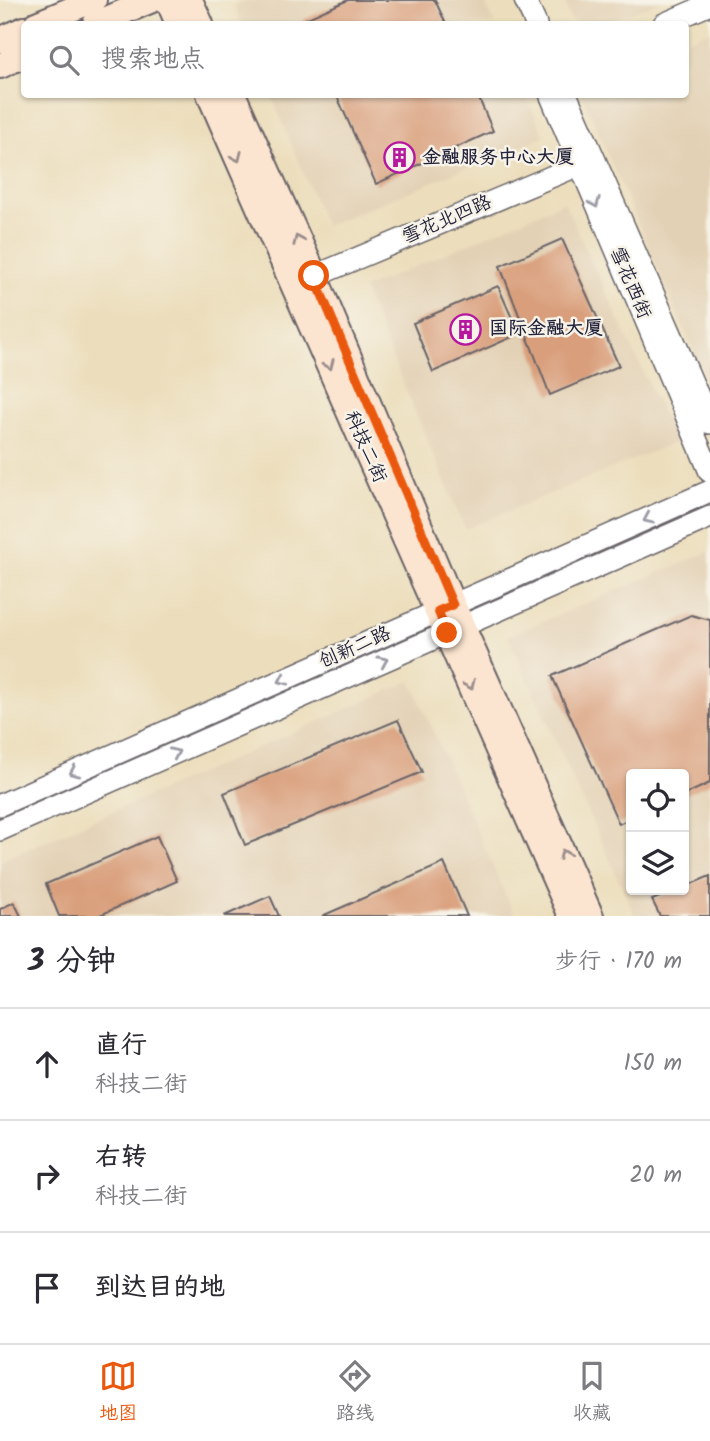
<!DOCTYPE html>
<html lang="zh">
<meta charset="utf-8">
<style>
:root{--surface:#fff;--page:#f7f7f7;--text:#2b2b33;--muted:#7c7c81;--line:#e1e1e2;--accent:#ea580c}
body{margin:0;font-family:Kalam,"LXGW WenKai TC",sans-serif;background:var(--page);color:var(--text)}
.controls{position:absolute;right:21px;bottom:21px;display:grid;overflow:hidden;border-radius:7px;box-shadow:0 2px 5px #0004}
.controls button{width:63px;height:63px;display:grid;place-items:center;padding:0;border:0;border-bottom:2px solid var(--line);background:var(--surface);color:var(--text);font:35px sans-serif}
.stop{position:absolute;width:21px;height:21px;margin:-16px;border:5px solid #ea580c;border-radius:50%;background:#fff}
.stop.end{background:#ea580c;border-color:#fff;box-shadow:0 2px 7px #0008}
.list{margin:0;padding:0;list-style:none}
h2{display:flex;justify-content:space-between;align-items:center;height:91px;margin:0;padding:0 28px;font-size:30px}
h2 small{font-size:23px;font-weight:400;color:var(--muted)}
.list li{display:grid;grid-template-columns:46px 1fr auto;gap:21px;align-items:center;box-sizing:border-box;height:112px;padding:0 28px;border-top:2px solid var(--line)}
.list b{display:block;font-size:26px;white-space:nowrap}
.list p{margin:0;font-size:23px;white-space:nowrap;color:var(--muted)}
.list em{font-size:23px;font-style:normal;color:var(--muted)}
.icon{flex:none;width:38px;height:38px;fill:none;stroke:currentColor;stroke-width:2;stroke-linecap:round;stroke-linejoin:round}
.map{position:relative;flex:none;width:710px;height:916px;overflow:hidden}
.search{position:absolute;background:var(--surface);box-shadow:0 2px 5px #0004;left:21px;right:21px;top:21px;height:77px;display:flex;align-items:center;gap:18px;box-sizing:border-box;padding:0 24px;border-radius:7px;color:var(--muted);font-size:26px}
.sheet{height:427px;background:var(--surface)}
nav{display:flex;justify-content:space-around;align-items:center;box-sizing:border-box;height:98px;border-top:2px solid var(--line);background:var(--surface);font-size:19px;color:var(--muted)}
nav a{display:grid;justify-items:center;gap:4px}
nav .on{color:var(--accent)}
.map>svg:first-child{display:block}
</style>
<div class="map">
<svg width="710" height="916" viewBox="0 0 710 916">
<rect width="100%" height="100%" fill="#f7f3e8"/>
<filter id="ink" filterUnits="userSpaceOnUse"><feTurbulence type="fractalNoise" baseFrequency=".0143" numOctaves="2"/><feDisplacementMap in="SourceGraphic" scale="14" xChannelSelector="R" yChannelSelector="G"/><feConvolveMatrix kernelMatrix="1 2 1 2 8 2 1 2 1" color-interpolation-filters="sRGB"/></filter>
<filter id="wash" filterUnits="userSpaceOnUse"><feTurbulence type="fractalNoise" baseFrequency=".00686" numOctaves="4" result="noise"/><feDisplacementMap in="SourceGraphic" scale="28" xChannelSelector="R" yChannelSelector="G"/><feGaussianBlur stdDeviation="1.57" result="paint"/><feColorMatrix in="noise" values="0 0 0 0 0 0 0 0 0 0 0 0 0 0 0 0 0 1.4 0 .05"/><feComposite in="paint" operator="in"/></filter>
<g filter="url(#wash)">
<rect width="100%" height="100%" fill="#ecdebc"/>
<path fill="#e3d1b5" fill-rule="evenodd" d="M247,0h237l11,24h-253l-8,-18z
M563,0h100l-61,24h-20l-11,-4z
M710,30v359l-128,-294 104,-1v-54z
M271,95h255l18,41 -219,90z
M564,202l112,240 -211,87 -102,-240z
M710,551v365h-75l-127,-280zM631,774h53v116h-53z
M411,681l104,235h-515v-55z"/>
<g id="blocks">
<path fill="#d99f7b" d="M348,0h87l11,24h-142l-1,-4z
M336,94h141l16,37 -117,53z
M562,239l57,127 -69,29 -50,-129z
M498,286l21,48 -86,38 -20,-49z
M691,615l19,5v163l-26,12v-21h-53v44l-12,6 -67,-148z
M398,720l24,52 -177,73 -21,-52z
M157,836l20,45 -79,35h-39l-13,-32z
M444,863l23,53h-145z
M710,876v40h-50l-8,-16 25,-10h7v-3z
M270,896l9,20h-55z
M14,902l7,14h-21v-7z"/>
</g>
</g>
<g filter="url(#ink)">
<use href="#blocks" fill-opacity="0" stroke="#696468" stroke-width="2"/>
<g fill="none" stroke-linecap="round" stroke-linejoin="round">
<defs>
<path id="tertiary" d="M525,0l11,24
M664,24l46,-20
M550,94l160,378
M566,94l144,329
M315,276l264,-111
M0,805l710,-314
M0,830l710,-313"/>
<path id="secondary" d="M168,0l10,24
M190,0l11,24
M36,24l58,-24
M95,24l57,-24
M0,40l24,-11
M0,66l24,-11
M209,94l362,822
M233,94l82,182 138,329 138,311"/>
</defs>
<use href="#tertiary" stroke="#696468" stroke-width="24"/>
<use href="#secondary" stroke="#696468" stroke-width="28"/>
<use href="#tertiary" stroke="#fff" stroke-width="21"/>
<use href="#secondary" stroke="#fce5d0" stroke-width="24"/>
</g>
<defs><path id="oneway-chevron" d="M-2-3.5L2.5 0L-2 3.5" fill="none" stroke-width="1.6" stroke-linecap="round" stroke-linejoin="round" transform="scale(1.75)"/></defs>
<g stroke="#9a8d8d">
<use href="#oneway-chevron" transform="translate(237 157) rotate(66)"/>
<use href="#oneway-chevron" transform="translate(298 240) rotate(-114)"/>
<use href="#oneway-chevron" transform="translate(329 365) rotate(66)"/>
<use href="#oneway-chevron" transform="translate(470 685) rotate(66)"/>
<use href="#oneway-chevron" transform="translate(564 854) rotate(-114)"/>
</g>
<g stroke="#9c9ca7">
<use href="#oneway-chevron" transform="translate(595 203) rotate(67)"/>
<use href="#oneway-chevron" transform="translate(648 519) rotate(156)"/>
<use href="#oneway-chevron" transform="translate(383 661) rotate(-24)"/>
<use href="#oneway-chevron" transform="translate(283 680) rotate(156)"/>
<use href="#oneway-chevron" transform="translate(175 753) rotate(-24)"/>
<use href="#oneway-chevron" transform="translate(74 772) rotate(156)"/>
</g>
</g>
<g fill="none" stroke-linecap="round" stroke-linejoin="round" filter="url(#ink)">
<path stroke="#ea580c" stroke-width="9" d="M314,276l139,329 -15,6 9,22"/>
</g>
<defs>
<symbol id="building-ring" viewBox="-11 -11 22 22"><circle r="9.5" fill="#f7f3e8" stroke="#b5179e" stroke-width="1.5"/><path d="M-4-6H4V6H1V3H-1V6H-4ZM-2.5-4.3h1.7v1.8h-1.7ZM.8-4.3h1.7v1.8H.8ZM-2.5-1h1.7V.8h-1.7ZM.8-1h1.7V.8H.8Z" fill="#b5179e"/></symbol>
</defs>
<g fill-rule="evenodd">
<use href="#building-ring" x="382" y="140" width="35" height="35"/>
<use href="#building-ring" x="448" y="312" width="35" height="35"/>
</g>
<g text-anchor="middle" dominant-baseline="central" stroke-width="5" stroke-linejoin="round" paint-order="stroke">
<g font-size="19" font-weight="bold" fill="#22223b" stroke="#f7f3e8" text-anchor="start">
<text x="422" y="158">金融服务中心大厦</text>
<text x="489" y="329">国际金融大厦</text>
</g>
<g font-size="19" fill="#22223b" stroke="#f7f3e8">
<text transform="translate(447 220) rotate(-23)">雪花北四路</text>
<text transform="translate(630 283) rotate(67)">雪花西街</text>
<text transform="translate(365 447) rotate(66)">科技二街</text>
<text transform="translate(355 648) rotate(-24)">创新二路</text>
</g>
</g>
</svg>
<div class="controls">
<button><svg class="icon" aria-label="locate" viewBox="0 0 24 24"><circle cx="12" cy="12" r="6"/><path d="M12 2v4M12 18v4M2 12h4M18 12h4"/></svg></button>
<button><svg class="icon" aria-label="layers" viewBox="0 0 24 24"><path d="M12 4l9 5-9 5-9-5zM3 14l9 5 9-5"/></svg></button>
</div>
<div class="stop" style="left:314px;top:276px"></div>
<div class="stop end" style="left:447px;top:633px"></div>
<div class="search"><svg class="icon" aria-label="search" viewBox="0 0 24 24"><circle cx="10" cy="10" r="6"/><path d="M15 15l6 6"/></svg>搜索地点</div>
</div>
<section class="sheet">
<h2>3 分钟<small>步行 · 170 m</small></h2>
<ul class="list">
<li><svg class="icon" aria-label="ahead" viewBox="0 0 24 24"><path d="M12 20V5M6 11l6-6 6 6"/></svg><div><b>直行</b><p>科技二街</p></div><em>150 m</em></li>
<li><svg class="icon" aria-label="right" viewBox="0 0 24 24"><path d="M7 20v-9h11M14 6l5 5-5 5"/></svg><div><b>右转</b><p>科技二街</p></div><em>20 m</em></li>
<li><svg class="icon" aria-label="arrive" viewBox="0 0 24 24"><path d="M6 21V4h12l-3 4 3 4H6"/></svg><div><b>到达目的地</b></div></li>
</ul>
</section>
<nav>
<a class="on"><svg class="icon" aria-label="map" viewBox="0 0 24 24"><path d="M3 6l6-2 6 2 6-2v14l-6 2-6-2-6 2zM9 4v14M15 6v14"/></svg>地图</a>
<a><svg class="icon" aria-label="directions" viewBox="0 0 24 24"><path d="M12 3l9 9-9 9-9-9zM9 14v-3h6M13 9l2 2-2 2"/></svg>路线</a>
<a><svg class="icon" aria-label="saved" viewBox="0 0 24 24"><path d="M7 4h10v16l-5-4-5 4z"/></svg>收藏</a>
</nav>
